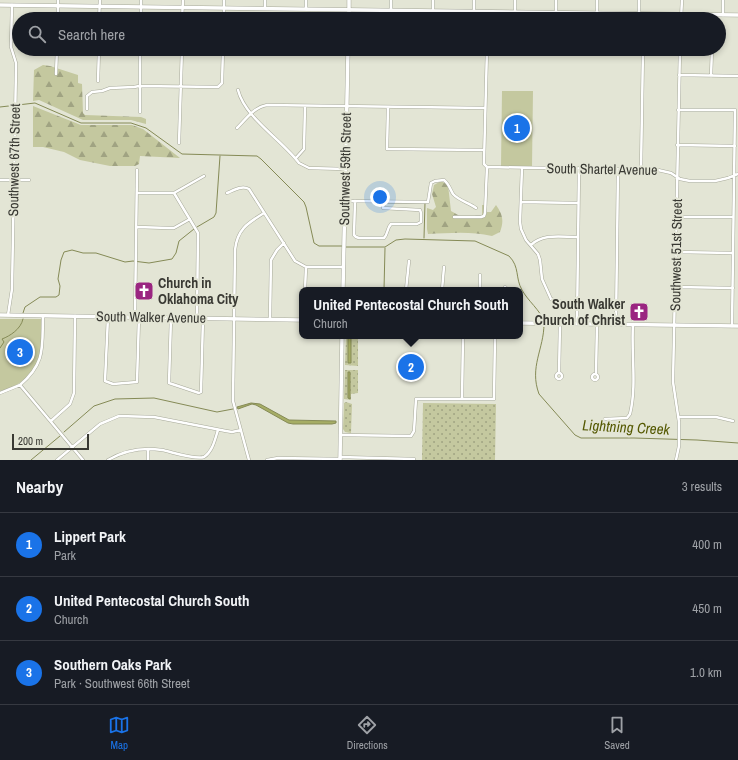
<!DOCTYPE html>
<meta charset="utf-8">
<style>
:root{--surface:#171b24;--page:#20242c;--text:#f1f3f6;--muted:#9ea1a6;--line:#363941;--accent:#1a73e8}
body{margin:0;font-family:"Archivo Narrow",sans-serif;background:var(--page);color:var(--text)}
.scale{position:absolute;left:12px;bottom:10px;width:77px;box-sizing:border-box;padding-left:4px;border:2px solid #393933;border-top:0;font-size:11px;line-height:14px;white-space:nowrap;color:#393933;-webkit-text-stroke:3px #e3e5d5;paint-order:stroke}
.you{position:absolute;left:380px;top:197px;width:14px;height:14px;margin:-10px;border:3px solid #fff;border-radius:50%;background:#1a73e8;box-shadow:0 0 0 6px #1a73e833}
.badge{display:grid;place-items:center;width:26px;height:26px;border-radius:50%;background:var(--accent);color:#fff;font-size:13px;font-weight:700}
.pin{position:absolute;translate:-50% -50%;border:2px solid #fff;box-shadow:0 1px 4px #0006}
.popup{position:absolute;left:299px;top:287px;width:224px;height:52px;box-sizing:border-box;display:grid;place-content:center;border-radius:8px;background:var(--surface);filter:drop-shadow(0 1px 3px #0005);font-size:13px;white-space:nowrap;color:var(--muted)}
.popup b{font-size:15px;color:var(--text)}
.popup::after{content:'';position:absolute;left:50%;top:100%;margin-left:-8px;border:8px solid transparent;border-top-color:var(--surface)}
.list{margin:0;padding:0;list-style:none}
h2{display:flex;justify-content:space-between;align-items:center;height:52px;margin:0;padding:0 16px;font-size:17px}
h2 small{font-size:13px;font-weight:400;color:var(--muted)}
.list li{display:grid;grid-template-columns:26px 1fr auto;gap:12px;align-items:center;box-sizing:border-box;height:64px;padding:0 16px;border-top:1px solid var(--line)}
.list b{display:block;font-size:15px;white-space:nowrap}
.list p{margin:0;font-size:13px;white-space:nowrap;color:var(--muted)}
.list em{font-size:13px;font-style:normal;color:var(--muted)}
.icon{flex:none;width:22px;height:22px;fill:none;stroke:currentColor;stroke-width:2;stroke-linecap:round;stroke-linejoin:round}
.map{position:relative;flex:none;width:738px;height:460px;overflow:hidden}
.search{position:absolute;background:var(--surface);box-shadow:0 2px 6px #0003;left:12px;right:12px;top:12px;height:44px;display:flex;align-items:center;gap:10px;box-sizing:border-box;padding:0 14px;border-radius:22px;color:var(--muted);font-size:15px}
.sheet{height:244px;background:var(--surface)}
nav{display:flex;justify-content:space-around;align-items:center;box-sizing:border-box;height:56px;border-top:1px solid var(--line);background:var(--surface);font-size:11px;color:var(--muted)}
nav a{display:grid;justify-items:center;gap:2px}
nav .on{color:var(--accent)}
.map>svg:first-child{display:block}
</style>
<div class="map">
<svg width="738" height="460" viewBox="0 0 738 460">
<defs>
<pattern id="grass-dots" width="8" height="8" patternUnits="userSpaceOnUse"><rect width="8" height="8" fill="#c4c89f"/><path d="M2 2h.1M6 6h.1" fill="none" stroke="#a0a382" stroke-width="1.8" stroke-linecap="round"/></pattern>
<pattern id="forest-firs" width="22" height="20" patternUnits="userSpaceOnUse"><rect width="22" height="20" fill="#c4c89f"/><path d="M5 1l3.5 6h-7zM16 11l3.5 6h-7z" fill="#a0a382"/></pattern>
</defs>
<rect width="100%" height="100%" fill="#e3e5d5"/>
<path fill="url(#grass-dots)" d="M346,336h12v30l-13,-1z
M345,370h13v23l-7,1v6l-7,-1v-2z
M346,402l6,2 -1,29 -6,-1 -2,-3 1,-23v-3z
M423,403l73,1 -1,56h-73z"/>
<path fill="url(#forest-firs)" d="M43,65l7,1 28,9v8l4,1 1,29 2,2 56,2 5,2v5l-15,-4h-48l-44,-20 -6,1 1,-31z
M33,106l48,19h51l11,4 37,29 -40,-2 -1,8 -4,2h-25l-30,-6 -16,-8 -21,-5h-10z
M441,181l7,4 3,26 7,4h24v-10h5v7h4l5,-7c7,10 8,16 4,27l-8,4c-21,-5 -42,-3 -64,-2l-1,-5v-21l6,2 3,-3 -4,-13 2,-9z"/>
<path fill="#c4c89f" d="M502,91h31l-1,75h-31z
M0,319h42c0,10 0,20 -1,29 -2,22 -20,39 -41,43z"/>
<path fill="#a6ad65" stroke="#858a56" d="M348,336h3v27h-3z
M348,372h2v27l-2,-1z
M251,403l9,1 29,16 47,1v2l-4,1h-39l-5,-1 -32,-18 -4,-1 -14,5 -1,-2z"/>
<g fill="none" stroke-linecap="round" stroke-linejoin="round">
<path stroke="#858a56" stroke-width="1" d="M0,107l35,-4 46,20h50l15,5 36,26 75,2 4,3 43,43 2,5 8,36 5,3h23
M197,227l17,-10 2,-4 4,-57
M424,238l1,-35
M345,247h40l11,-7 9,-1 70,2 34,15c11,11 6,22 13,34 6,11 18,20 22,31
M384,290l1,-42
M23,313l2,-6 15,-10h16l3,-2 1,-9 -2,-7 3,-19 3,-8 8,-2 11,3h13l29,9 8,-1 16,2 23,-4 4,-6 3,-12 15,-12
M544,324c0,25 -15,43 -5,70l36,41 6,3h53l63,2 41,3
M0,348l4,-6 -2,-3c8,-3 19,-10 21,-20
M64,432l30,-26 21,-7 39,-1 63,14 16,-3
M31,460l29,-24"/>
<defs>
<path id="minor" d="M58,0v19
M391,0v10
M433,0v10
M515,0v12
M639,0v13
M265,8v-8
M306,8v-8
M474,11v-11
M556,12v-12
M597,13v-13
M723,15v-15
M99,19l1,-19
M141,19v-19
M182,19l1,-19
M224,19v-19
M489,19v-7
M681,19l1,-19
M56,74l1,-25
M679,75l59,1
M711,76l1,-27
M98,81l1,-32
M238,90c7,28 44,50 61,73l10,5 36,1
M388,108l-1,41 97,1
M87,109v-13l5,-4 10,-1 8,-3 24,-1 5,-1 79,1 4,-4 1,-34
M678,110h57l-3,216
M140,112v-63
M237,128c9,-9 17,-21 30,-23l218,3
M179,143l3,-94
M677,145l58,1
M296,158l8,-9 1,-43
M487,167l171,3 13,3 9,6 10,2h25l13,-3 10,-4
M522,168l-2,54 1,7 5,11 12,14 2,6 2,19 9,20 11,3 15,-1
M641,169l2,-120
M0,180h29
M137,193h37l30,-17
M174,193l24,40 -1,85
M227,193c7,-3 15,-8 22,-4l46,72 11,6h38
M345,201l80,1h3l3,-19 4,-2 9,-1c5,4 6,9 9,14 5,6 16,9 23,14
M355,201l-1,34 2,2 3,1h25c4,-4 3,-10 7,-14h26l4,-2v-9l-1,-3 -37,-2 1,-6
M521,202l57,1
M454,217h27l3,-1 1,-3 2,-46 -3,-3v-3l3,-112
M676,217h57
M137,227l32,1h5l16,-9
M531,245c12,-12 31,-8 46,-8
M676,252l56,1
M505,287l3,3
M676,287l57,1
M305,290l1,-23
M406,290l3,-29
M442,290l2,-23
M480,290v-15
M8,315l4,-26 4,-221v-5l-5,-16 1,-42
M43,316c-1,31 3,47 -23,69l63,75
M108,317l-3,64 8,3 24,-2 2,-65
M135,317l2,-147
M171,318l-2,65 30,10 2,-1 2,-74
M270,319l1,-59 6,-10 7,-7
M577,324l2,-156
M616,324l2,-155
M556 376a3 3 0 1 1 6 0a3 3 0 1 1-6 0Z
M559,373l1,-49
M596,374l1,-50
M592 377a3 3 0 1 1 6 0a3 3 0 1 1-6 0Z
M0,393l20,-8
M462,399l1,-63
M679,417h37l17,4
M605,419l22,-1 3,-4c7,-29 1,-60 3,-90
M51,421l19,-17 4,-11 1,-77
M340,435l71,1 3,-5 2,-32h78l1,-63
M340,457l74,2
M57,460l43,-36 19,-8 35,1 72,14 6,1 9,-2
M108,460c17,-10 35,-13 54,-10 10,2 33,10 42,7 9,-6 11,-18 14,-27
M148,460v-10
M249,460l-16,-59 2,-151c2,-21 13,-27 29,-37
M267,460l11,-2 62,1
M676,460l3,-14v-24l-6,-40 7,-333"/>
<path id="secondary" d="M0,5l738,10
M349,19v-19
M343,290l5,-241
M0,315l302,5
M520,323l218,3
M340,460l2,-124"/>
</defs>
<use href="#minor" stroke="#a7a99a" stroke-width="3.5"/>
<use href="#secondary" stroke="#a7a99a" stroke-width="4.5"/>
<use href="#minor" stroke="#fff" stroke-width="2.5"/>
<use href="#secondary" stroke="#fff" stroke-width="3.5"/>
</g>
<defs>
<symbol id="church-square" viewBox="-11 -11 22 22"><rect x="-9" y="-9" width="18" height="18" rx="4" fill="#9a2581" stroke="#e3e5d5"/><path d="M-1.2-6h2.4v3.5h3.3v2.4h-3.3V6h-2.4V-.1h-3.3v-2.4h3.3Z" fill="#fff"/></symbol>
</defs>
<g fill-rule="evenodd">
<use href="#church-square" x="133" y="280" width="22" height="22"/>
<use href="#church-square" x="628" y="301" width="22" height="22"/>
</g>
<g text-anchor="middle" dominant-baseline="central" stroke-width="4" stroke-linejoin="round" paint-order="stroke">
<g font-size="14" fill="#393933" stroke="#e3e5d5">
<text transform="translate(14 160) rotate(-89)">Southwest 67th Street</text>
<text transform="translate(345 169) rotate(-89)">Southwest 59th Street</text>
<text transform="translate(602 169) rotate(1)">South Shartel Avenue</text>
<text transform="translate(676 255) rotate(-89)">Southwest 51st Street</text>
<text transform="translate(151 317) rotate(1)">South Walker Avenue</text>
</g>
<g font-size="14" font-weight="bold" fill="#393933" stroke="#e3e5d5" text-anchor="start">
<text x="158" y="283">Church in<tspan x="158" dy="16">Oklahoma City</tspan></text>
<text x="625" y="304" text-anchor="end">South Walker<tspan x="625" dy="16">Church of Christ</tspan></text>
</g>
<g font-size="15" font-style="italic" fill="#545800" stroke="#e3e5d5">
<text transform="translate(626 427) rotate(3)">Lightning Creek</text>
</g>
</g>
</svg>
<div class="scale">200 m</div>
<div class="you"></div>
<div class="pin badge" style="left:517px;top:128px">1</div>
<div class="pin badge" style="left:411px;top:367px">2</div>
<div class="popup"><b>United Pentecostal Church South</b>Church</div>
<div class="pin badge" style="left:20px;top:352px">3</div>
<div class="search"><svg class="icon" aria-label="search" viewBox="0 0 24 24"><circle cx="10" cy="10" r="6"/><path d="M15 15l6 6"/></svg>Search here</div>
</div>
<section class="sheet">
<h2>Nearby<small>3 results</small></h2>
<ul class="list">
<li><span class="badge">1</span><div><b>Lippert Park</b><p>Park</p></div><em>400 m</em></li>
<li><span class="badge">2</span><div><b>United Pentecostal Church South</b><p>Church</p></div><em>450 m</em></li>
<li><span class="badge">3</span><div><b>Southern Oaks Park</b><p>Park · Southwest 66th Street</p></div><em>1.0 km</em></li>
</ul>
</section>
<nav>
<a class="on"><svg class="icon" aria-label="map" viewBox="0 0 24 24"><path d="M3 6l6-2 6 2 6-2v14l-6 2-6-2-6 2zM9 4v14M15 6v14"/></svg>Map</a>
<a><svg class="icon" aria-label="directions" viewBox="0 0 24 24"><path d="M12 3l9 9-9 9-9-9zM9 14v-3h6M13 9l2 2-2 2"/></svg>Directions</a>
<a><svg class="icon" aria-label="saved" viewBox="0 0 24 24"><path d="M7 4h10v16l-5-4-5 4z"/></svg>Saved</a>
</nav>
